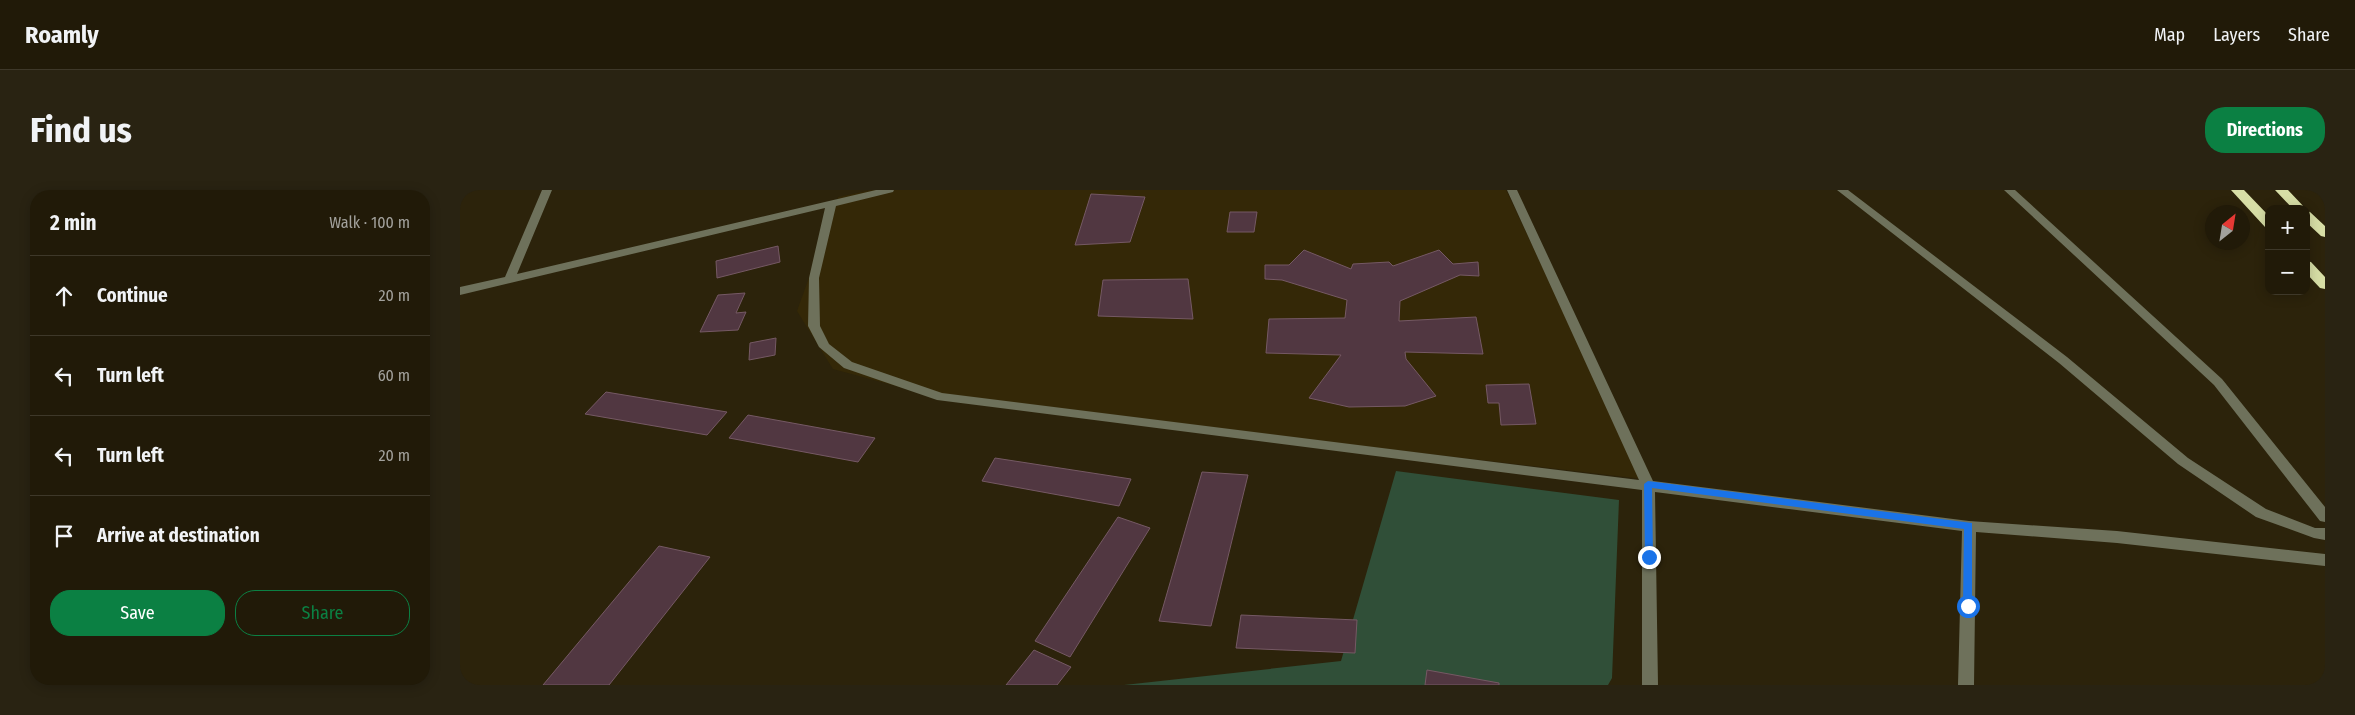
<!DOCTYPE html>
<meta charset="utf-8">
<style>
:root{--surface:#211a08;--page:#292312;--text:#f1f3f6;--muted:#a2a19c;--line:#3e3829;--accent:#0b8043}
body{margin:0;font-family:"Fira Sans Condensed",sans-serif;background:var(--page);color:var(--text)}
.controls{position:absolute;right:15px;top:15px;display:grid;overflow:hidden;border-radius:10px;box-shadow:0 2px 12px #0003}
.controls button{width:45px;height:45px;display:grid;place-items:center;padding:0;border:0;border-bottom:1px solid var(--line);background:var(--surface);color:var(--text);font:25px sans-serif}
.compass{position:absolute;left:1745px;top:15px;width:45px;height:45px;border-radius:50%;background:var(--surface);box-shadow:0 2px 12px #0003;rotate:30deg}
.stop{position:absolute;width:15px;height:15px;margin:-11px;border:4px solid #1a73e8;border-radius:50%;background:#fff}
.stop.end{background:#1a73e8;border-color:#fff;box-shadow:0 1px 5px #0008}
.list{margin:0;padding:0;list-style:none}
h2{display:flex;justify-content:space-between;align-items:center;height:65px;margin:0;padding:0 20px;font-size:21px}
h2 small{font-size:16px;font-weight:400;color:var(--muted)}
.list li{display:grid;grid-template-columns:32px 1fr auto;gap:15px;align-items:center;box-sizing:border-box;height:80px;padding:0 20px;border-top:1px solid var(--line)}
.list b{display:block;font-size:19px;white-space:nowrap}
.list em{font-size:16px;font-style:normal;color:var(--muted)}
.actions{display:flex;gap:10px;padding:15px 20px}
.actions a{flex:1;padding:11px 0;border:1px solid var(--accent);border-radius:20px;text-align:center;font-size:18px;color:var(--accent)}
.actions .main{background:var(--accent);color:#fff}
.icon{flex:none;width:28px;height:28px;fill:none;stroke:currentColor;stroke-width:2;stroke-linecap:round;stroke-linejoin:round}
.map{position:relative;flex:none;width:1865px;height:495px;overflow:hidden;border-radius:20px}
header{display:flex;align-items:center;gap:30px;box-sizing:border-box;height:70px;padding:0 25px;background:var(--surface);border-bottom:1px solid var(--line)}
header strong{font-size:24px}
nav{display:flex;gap:28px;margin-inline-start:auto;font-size:18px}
.intro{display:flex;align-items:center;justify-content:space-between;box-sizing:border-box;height:120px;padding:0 30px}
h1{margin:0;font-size:35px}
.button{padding:12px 22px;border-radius:20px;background:var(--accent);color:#fff;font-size:18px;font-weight:700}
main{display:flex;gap:30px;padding:0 30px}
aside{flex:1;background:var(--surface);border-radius:20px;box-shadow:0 2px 12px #0003}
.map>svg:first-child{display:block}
</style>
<header>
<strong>Roamly</strong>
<nav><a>Map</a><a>Layers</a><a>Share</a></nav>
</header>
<div class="intro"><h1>Find us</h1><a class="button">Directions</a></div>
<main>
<aside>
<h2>2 min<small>Walk · 100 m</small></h2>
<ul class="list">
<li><svg class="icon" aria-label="ahead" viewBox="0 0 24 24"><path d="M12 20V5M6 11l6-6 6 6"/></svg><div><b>Continue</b></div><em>20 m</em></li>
<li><svg class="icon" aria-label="left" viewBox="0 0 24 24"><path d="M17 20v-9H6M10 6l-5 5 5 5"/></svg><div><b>Turn left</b></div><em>60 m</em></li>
<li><svg class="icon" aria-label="left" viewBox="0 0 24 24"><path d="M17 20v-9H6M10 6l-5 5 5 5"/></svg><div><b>Turn left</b></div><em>20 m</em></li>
<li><svg class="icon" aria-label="arrive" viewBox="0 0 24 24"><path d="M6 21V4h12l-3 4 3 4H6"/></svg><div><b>Arrive at destination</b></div></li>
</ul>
<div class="actions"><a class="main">Save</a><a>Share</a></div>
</aside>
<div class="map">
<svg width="1865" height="495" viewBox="0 0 1865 495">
<rect width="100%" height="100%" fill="#2c230b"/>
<path fill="#342807" d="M412,0h634l137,289 -710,-83 -100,-27 -36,-58 41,-114z"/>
<path fill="#304f38" d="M936,281l223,29 -7,178 -4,7h-484l217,-24z"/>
<path fill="#513741" stroke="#755964" d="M631,4l54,3 -15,45 -55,3z
M770,22h27l-3,20h-27z
M318,56l2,16 -63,16 -1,-17z
M844,60l47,19 2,-5 36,-2 4,4 46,-16 14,14 25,-2 1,14 -19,-1 -60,26 -1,20 77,-4 7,37 -78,-2 1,7 30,37 -31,10 -56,1 -40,-9 32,-43 -75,-2 3,-34 76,-1 2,-18 -65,-20 -17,-1v-14h24z
M728,89l5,40 -95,-3 5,-36z
M285,103l-9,20 10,-1 -8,18 -38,2 18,-37z
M316,148l-1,17 -26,5 1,-17z
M1069,194l7,40 -35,1 -2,-22h-11l-2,-18z
M146,202l121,20 -20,23 -122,-21z
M288,225l127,23 -17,24 -129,-24z
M535,268l136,21 -12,27 -137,-25z
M742,282l46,3 -37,151 -52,-5z
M658,327l32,11 -80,129 -35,-16z
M199,356l51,11 -101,128h-66z
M781,425l116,5 -2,33 -119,-5z
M574,460l37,17 -14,18h-51z
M967,480l72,13v2h-74z"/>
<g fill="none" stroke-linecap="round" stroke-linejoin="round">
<path fill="#6e715b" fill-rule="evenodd" d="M82,0h10l-35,84 359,-84h18l-1,2 -57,14 -17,72 1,48 9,18 23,18 90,31 697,87 -132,-290h10l136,291 316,40 148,10 208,23v12l-208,-23 -141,-11 -2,153h-16l4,-154 -307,-39 3,193h-16v-195l-705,-90 -93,-32 -25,-21 -11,-21 1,-48 16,-70 -365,87v-8l45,-10z
M1377,0h11l219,167 121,101 78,51 49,19h10v12l-11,-2 -58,-21 -78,-53 -119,-101z
M1544,0h11l207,189 103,128v15l-5,-1 -106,-136z"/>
<path fill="#d7dea6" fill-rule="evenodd" d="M1771,0h13l25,26v12l-4,-1z
M1815,0h13l18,19h-13z
M1846,21l4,1 15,14v11l-4,-1 -15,-14z
M1846,71l5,1 14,15v12l-5,-1 -14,-15z"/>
</g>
<path fill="#1a73e8" d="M1188,291l324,42v83l-4,3 -5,-3 1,-77 -312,-41 1,69 -4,4 -4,-1 -1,-76z"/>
</svg>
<div class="controls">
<button>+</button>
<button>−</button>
</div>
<svg class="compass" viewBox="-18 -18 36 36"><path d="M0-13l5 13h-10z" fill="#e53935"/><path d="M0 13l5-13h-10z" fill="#a2a19c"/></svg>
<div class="stop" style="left:1508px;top:416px"></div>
<div class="stop end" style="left:1189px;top:367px"></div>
</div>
</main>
